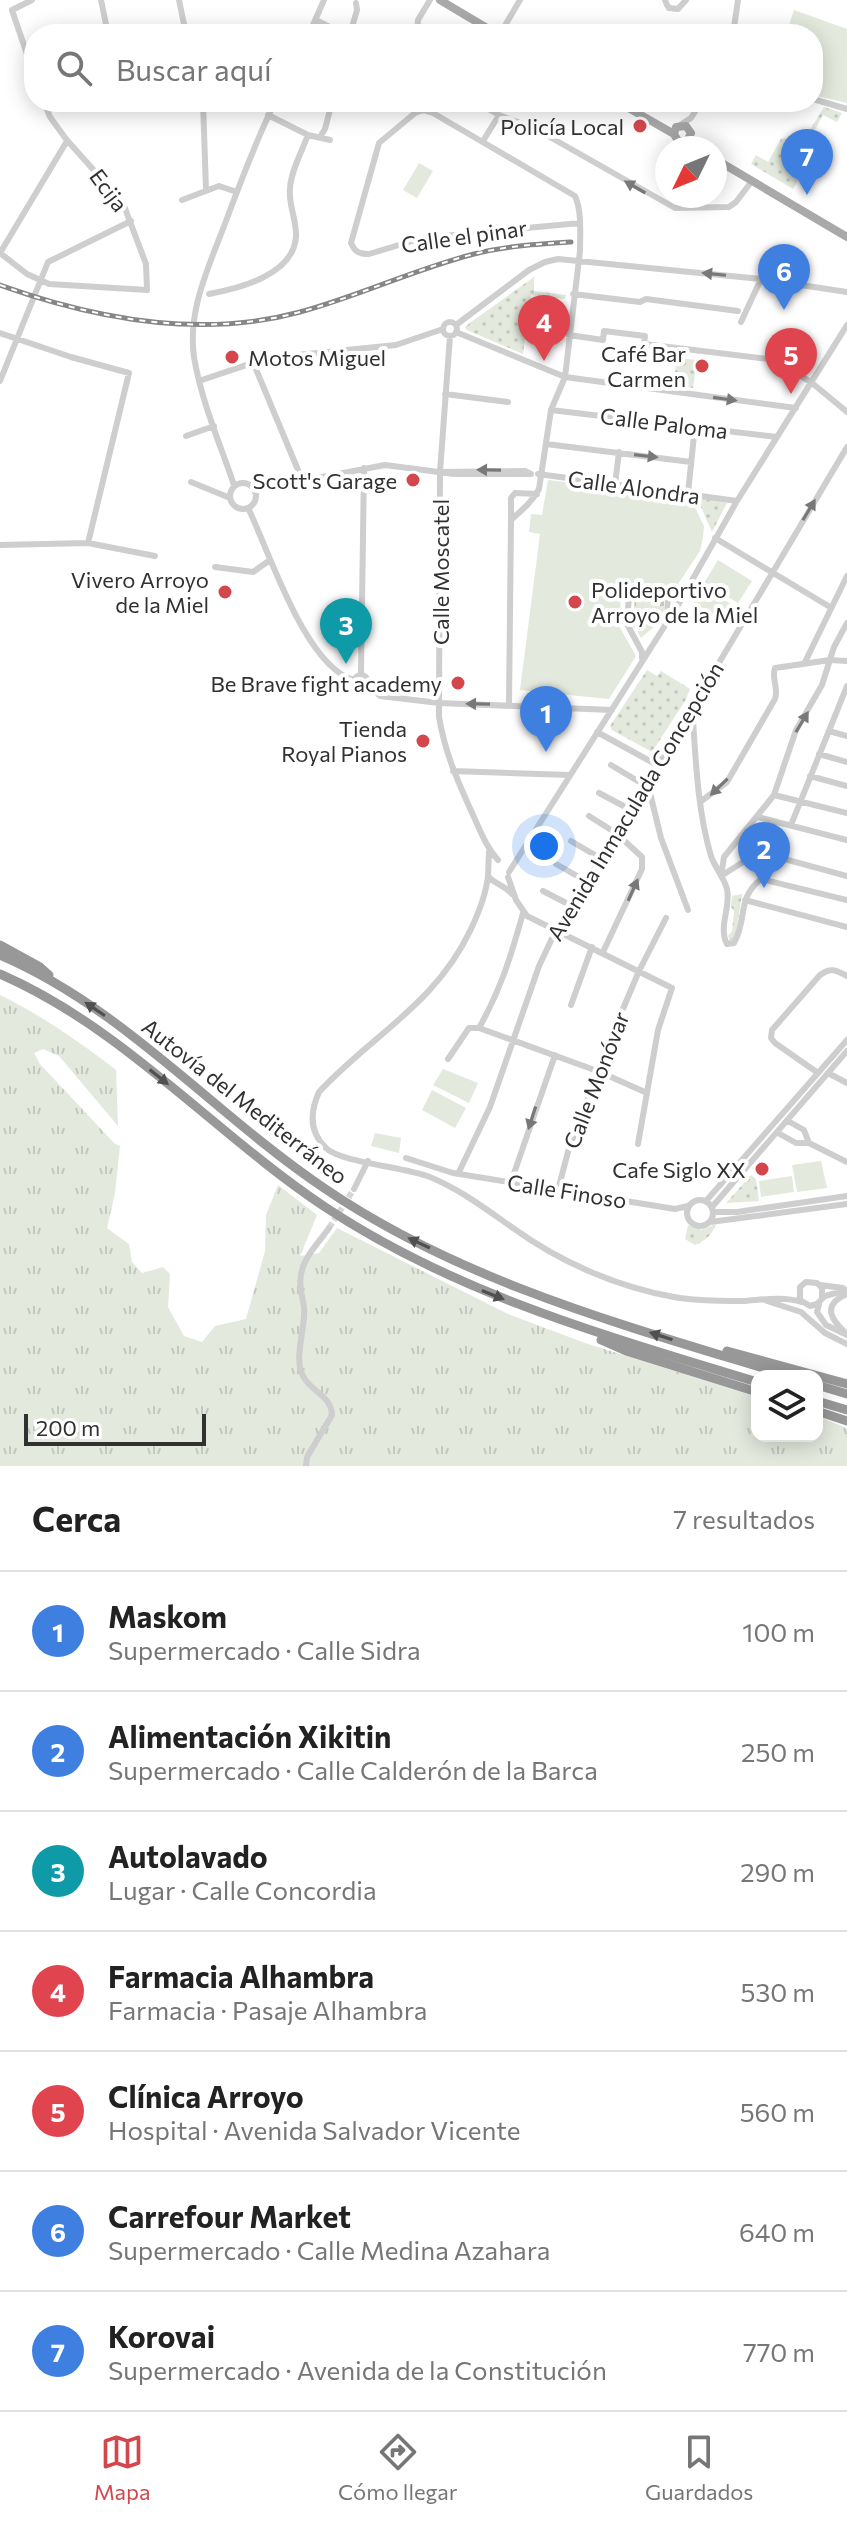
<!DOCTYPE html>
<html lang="es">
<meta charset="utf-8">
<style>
:root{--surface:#fff;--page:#f6f6f6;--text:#222;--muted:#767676;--line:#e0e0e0;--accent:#d3474c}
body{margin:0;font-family:Commissioner,sans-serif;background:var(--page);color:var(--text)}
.controls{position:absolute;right:24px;bottom:24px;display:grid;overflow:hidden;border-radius:16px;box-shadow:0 4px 20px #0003}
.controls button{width:72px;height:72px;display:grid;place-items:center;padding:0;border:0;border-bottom:2px solid var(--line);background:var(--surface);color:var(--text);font:40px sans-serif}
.compass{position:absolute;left:655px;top:136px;width:72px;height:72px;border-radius:50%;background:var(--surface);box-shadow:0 4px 20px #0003;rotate:227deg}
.scale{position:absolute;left:24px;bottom:20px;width:182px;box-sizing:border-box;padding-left:8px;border:4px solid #313131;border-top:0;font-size:22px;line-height:28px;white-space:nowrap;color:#313131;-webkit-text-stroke:6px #fff;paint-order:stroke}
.you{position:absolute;left:544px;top:846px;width:28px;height:28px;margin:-20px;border:6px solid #fff;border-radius:50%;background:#1a73e8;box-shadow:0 0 0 12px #1a73e833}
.badge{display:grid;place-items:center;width:52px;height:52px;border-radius:50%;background:var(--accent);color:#fff;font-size:26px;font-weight:700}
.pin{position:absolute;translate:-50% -66px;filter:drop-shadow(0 2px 4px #0008)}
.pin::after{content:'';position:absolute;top:42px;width:28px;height:24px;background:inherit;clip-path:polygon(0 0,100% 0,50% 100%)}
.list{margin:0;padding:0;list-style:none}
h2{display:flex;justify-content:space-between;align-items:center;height:104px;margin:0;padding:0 32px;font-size:34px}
h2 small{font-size:26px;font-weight:400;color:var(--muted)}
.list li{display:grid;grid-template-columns:52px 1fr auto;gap:24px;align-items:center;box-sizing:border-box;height:120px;padding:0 32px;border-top:2px solid var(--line)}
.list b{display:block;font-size:30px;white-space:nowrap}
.list p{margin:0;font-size:26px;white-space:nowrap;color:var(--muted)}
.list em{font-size:26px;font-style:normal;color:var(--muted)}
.icon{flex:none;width:44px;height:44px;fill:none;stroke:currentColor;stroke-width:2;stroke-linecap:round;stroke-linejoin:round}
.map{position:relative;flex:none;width:847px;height:1466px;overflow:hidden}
.search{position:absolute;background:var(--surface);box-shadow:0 4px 20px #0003;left:24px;right:24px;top:24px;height:88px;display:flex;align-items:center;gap:20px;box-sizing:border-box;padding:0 28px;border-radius:32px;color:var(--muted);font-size:30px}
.sheet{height:944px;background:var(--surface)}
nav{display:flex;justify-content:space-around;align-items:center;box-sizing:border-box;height:112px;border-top:2px solid var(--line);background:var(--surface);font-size:22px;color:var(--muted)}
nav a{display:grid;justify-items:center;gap:4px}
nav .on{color:var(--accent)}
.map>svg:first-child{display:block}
</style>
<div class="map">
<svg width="847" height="1466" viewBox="0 0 847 1466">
<defs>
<pattern id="grass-tufts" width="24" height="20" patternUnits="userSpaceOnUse" patternTransform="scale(2)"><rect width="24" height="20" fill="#e3e9dd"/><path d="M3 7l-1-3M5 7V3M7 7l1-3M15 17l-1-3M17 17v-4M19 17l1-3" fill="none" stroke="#c3c8be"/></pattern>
<pattern id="cemetery-stones" width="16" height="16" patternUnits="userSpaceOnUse" patternTransform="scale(2)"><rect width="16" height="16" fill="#e3e9dd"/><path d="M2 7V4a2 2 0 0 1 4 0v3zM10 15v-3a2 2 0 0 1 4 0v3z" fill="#c3c8be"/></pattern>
<pattern id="park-dots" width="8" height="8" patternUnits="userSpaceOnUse" patternTransform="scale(2)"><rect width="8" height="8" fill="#e3e9dd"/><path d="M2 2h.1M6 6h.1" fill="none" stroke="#c3c8be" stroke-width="1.8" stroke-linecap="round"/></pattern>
</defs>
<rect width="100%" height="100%" fill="#fff"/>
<path fill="url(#grass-tufts)" d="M0,995c41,20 80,47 116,75l2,56 -59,-70 -16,-7 -9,4 6,11 74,79 6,3 -5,47 -8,35 22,16 3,18 10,11 21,-6 7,7 -2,33 16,29 18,6 13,-16 31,-7 19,-68 1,-36 12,-30 39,30 -17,41 19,-3 18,-25 171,86 77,29 172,54v39h60v-20l30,12v38h-847z"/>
<path fill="url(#cemetery-stones)" d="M635,598l29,3v18l-3,5 -5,1 -15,13 -5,-10 -4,-1z"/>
<path fill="url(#park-dots)" d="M824,107l18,6 -5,9 -14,-7 -11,20 10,7 -9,16 -13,-7 -13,22 11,7 -5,9 -42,-25 5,-9 12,7 13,-23 4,-1 15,8z
M534,277v14l32,4 -1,4 -34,-4 -8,59 -56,-24 -2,-3 6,-5z
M677,358l20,2 -4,28 -20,-3z
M697,498l30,5 -15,29z
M647,670l10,6 4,-5 29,18 -5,12 -33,51 -40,-22 -2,-4z
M742,894l-6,42 -6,5 -2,-5 4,-5 2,-20 -3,-4 1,-11z
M751,1175l5,4 3,22 -33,2z
M716,1224c-4,11 -11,17 -21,21l-10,-6 3,-14 13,5z"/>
<path fill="#e3e9dd" d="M794,10l53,19v74l-34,-8v-61h-27z
M419,163l14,8 -16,27 -14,-8z
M548,480l142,17 14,29 -1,11 -3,14 -24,36 -3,2 -51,-4 -3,41 17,30 -27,43 -89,-9 20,-156 -11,-2 2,-18 11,1z
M718,560l34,21 -14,22 -34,-20z
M703,587l31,19 -9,15 -31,-18z
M443,1069l35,14 -9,20 -36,-18z
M432,1090l34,18 -11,20 -33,-18z
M375,1133l26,5 -2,15 -28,-7z
M821,1161l6,27 -30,4 -5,-27z
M792,1176l2,16 -33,5 -2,-16z"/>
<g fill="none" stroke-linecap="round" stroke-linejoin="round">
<path stroke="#d6d6d6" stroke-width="6" stroke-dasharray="6 3" stroke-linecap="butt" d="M329,1228l25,-39"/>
<path stroke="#cecece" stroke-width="6" d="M32,0l-20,10 22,65
M101,0l7,34
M179,0l7,34
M665,0l2,5 2,3 9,1 8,-9
M316,20l27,14
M309,34l15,-34
M350,34l7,-24 -1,-7
M417,34l1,-14 12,-20
M500,34l20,-34
M733,34l5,-34
M813,99l34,10
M203,102l3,88
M476,102l23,13 35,13 141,80 54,-1 7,-5 16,-21
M268,115l40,20 22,5
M680,125l11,-7 10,-16
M320,137l5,-8 7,-27
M483,141l16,-26
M182,200l37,-14 18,6
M0,253l27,21 22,10 98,6 -1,-26 -23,-61 -57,-64 -16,-22 -6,-15
M0,253l67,-112
M209,294c31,-6 84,-19 87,-57 1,-17 -8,-32 -6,-49 1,-17 12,-37 18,-53
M573,294l67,8 6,-3 92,12
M741,322l20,-43
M443 329a7 7 0 1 1 14 0a7 7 0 1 1-14 0Z
M456,325l73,-55 16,-8 13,-3 203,20 86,13
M456,332l109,45 231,31
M0,333l71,24 58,16 -41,170
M569,335l34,5 1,-9 41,5 -1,8 132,16 36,23 35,29
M450,336l-10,136 -1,245c6,36 19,65 34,98 7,15 13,32 25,45
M253,362l50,120
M0,381l48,-119 83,-41
M199,381l68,-23 129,-13 47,-16
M445,394l63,8
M551,410l226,27
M186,436l28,-10
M546,444l145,18
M538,474l199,27
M191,482l39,16
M230 496a13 13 0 1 1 26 0a13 13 0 1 1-26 0Z
M615,484l4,-32
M234,485c-14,-41 -33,-85 -40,-128 -7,-47 16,-93 32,-136 15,-40 30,-81 49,-119
M254,490l131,-25 69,9h77l-6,-3 -85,1
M688,493l7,-67
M537,494l-22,-1 -4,5v22c11,-10 21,-18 28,-31l12,-79 14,-33 15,-126c0,-17 2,-40 -5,-55l-142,-83 -10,-3 -8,3 -36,30 -28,100c4,9 8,11 18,11l53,-16 158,-15
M248,508c21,42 57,159 106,172
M715,538l115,69
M0,545l88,-2 67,13
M215,567l38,5 17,-12
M667,619l1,-23
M642,658v-6l-15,-28 2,-29 47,1 8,-4
M805,662l42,-86
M361,674l3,-206
M354 682a7 7 0 1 1 14 0a7 7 0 1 1-14 0Z
M367,685l13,11 59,7 173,7
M509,704l2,-184
M689,712l4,8c3,45 5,92 18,136 4,12 13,21 16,33 4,18 -9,38 0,55l7,-1c14,-24 2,-44 27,-64l86,21
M829,731l18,5
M597,732l60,33
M819,754l28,8
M611,765l35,21 4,7 11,45 27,72
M453,771l117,4
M810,776l37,10
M599,793l32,17
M774,795l73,18
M700,802l27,-20 48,-83c4,-11 -4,-21 0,-31l55,-8 17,1
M589,816l27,17 26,24v12l-39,83
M758,817l89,23
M791,825l56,-139
M571,841l29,17
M489,852l-1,24c5,7 16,9 24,18
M556,864l30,17
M509,872l169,-267 59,-104 110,-176
M488,876c-2,19 -9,36 -17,53 -35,75 -99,106 -152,163 -9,20 -10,40 7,56 13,14 79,19 104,29 31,13 56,32 83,51 47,34 104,59 161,69 22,4 46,4 67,4 21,-1 40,-5 61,1
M721,876l3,-19 50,-62 22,-65 26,-45 12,-38 13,-24
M721,876l38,-24 88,24
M508,877l8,23 11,16 145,72 -14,42 -20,114
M543,891l27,14
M745,900l102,27
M571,1005l21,-58
M479,1028c22,-39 32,-72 44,-115
M448,1059l21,-31h10l121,44 47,21
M818,1073l-43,-30 -4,-5 1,-8 48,-55c11,-8 16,-5 27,1
M828,1073l19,10
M788,1121l16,9 5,13
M778,1133l18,10h13l38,19
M406,1158l47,15 222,36 13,-3
M459,1172l31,-65 49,-141 17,-36 90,-144 201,-339
M511,1182l44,-127
M354,1189l14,-28
M558,1190l11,-42 48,-125 22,-52 27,-53
M687 1213a13 13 0 1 1 26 0a13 13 0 1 1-26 0Z
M706,1201l141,-161
M712,1207l135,-156
M714,1212h23l110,-16
M710,1222l137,-18
M820,1285l23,3
M847,1294c-26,11 -16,26 0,40
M822,1298v-10l-5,-5 -11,-1 -6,5v13l10,6 7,-2 8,-8 22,-6
M767,1301l34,11 24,21 22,11
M819,1304l-2,8 9,13 21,10
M306,1466l1,-9 25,-42c-1,-20 -21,-23 -29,-39 -10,-19 3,-47 1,-69 -2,-12 -6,-25 -2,-37 4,-15 18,-29 27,-42"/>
<path stroke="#a9a9a9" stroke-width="8" d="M440,0l57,34
M618,102l56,32 4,7h9l4,-8 -5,-7 -10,1 -2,7
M687,141l10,7
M715,159l132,78"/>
<path stroke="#989898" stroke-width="9" d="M0,945l40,22 9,8
M0,955c124,53 214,159 324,233 139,95 306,139 465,188
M0,974c124,54 214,159 325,233 133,88 282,129 432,175
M601,1340l25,11 131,41
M727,1351l120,33
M817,1385l30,9
M817,1401l30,9
M817,1411l30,10"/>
<defs>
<path id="rail" d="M0,285c95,34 201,54 300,27 59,-16 115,-43 174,-58 32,-8 65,-10 97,-12"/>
</defs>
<use href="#rail" stroke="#868686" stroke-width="5"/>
<use href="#rail" stroke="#fff" stroke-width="2" stroke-dasharray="6" stroke-linecap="butt"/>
</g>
<defs><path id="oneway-solid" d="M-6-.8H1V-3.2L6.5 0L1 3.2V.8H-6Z" transform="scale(2)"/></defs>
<g fill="#787878">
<use href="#oneway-solid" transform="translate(635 187) rotate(-150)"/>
<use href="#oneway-solid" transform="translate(714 274) rotate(-174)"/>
<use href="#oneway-solid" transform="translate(725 399) rotate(8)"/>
<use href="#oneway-solid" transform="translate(646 456) rotate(7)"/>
<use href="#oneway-solid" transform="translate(489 470) rotate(-179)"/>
<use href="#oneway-solid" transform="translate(809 510) rotate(-59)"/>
<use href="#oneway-solid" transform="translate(478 704) rotate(-179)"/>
<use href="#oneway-solid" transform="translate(802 722) rotate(-59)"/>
<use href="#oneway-solid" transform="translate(719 787) rotate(136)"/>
<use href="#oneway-solid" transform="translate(633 890) rotate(-66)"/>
<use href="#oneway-solid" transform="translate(532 1118) rotate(108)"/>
</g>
<g fill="#505050">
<use href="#oneway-solid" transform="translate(95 1009) rotate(-146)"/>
<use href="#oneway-solid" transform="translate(159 1077) rotate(39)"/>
<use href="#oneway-solid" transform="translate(419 1243) rotate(-155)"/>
<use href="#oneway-solid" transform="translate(493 1295) rotate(22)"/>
<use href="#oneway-solid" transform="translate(661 1336) rotate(-162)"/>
</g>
<g fill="#d3474c" stroke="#fff" stroke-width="3">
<circle cx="640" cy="126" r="8"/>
<circle cx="232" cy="357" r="8"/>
<circle cx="702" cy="366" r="8"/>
<circle cx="413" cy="480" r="8"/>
<circle cx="225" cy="592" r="8"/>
<circle cx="575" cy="602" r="8"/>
<circle cx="458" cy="683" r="8"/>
<circle cx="423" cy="741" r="8"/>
<circle cx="762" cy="1169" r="8"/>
</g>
<g text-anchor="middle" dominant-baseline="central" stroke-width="8" stroke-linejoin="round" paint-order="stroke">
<g font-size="22" fill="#313131" stroke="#fff" text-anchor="end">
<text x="624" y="126">Policía Local</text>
<text x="686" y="353">Café Bar<tspan x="686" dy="25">Carmen</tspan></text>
<text x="248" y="357" text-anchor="start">Motos Miguel</text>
<text x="397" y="480">Scott's Garage</text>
<text x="209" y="579">Vivero Arroyo<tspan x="209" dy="25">de la Miel</tspan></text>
<text x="591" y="589" text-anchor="start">Polideportivo<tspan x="591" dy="25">Arroyo de la Miel</tspan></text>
<text x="442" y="683">Be Brave fight academy</text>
<text x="407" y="728">Tienda<tspan x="407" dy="25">Royal Pianos</tspan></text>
<text x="746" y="1169">Cafe Siglo XX</text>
</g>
<g font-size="22" fill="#313131" stroke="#fff">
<text transform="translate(109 190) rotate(53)">Ecija</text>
<text transform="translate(464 236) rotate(-8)">Calle el pinar</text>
<text transform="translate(664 423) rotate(7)">Calle Paloma</text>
<text transform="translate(634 487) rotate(8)">Calle Alondra</text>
<text transform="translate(440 572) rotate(-90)">Calle Moscatel</text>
<text transform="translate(635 801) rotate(-59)">Avenida Inmaculada Concepción</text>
<text transform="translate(596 1080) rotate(-69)">Calle Monóvar</text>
<text transform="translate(245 1101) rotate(38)">Autovía del Mediterráneo</text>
<text transform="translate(567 1191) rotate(9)">Calle Finoso</text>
</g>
</g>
</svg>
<div class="controls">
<button><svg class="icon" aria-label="layers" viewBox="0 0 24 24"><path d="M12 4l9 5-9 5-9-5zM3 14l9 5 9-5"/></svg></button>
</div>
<svg class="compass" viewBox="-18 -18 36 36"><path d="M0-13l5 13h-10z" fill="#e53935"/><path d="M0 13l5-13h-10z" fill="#767676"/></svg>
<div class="scale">200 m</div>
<div class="you"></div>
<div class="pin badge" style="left:546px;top:752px;background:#3f7fe0">1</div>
<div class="pin badge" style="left:764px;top:888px;background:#3f7fe0">2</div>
<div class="pin badge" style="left:346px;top:664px;background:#0f9aa8">3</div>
<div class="pin badge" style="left:544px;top:361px;background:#e0444e">4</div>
<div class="pin badge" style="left:791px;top:394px;background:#e0444e">5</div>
<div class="pin badge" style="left:784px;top:310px;background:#3f7fe0">6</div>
<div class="pin badge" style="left:807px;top:195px;background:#3f7fe0">7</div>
<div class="search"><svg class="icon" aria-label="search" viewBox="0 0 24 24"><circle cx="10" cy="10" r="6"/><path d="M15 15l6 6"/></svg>Buscar aquí</div>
</div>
<section class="sheet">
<h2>Cerca<small>7 resultados</small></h2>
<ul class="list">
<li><span class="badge" style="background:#3f7fe0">1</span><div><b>Maskom</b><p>Supermercado · Calle Sidra</p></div><em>100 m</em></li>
<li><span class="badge" style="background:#3f7fe0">2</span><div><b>Alimentación Xikitin</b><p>Supermercado · Calle Calderón de la Barca</p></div><em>250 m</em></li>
<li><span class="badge" style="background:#0f9aa8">3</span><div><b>Autolavado</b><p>Lugar · Calle Concordia</p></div><em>290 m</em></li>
<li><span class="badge" style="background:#e0444e">4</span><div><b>Farmacia Alhambra</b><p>Farmacia · Pasaje Alhambra</p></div><em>530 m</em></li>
<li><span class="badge" style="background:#e0444e">5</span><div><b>Clínica Arroyo</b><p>Hospital · Avenida Salvador Vicente</p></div><em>560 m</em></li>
<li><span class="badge" style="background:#3f7fe0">6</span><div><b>Carrefour Market</b><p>Supermercado · Calle Medina Azahara</p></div><em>640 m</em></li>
<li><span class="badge" style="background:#3f7fe0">7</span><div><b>Korovai</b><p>Supermercado · Avenida de la Constitución</p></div><em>770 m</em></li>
</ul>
</section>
<nav>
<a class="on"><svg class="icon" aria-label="map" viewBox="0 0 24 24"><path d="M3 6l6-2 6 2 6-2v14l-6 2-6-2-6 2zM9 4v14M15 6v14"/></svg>Mapa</a>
<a><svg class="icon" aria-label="directions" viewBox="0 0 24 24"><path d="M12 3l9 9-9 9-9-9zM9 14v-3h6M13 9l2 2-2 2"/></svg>Cómo llegar</a>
<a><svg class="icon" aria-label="saved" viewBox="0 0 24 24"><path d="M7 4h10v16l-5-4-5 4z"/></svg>Guardados</a>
</nav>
